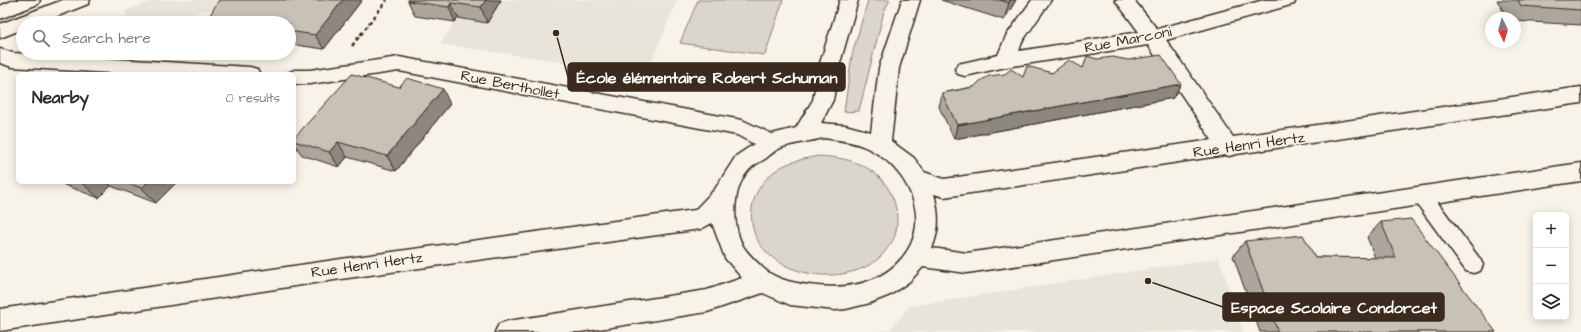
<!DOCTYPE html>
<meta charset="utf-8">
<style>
:root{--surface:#fff;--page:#f2f2f3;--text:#2b2b33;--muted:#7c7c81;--line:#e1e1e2}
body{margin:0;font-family:"Architects Daughter",sans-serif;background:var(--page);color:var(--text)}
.controls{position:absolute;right:12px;bottom:12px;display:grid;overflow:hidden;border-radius:6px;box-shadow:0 2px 10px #0003}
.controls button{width:36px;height:36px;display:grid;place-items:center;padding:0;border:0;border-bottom:1px solid var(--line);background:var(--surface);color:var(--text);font:20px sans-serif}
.compass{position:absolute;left:1485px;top:12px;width:36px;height:36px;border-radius:50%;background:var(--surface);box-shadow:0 2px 10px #0003;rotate:175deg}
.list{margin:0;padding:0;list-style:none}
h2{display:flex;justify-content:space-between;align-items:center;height:52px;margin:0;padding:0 16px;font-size:17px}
h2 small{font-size:13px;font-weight:400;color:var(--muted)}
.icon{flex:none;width:22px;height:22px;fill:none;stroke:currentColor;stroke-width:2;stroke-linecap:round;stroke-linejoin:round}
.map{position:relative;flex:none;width:1581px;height:332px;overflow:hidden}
.search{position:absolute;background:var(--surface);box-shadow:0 2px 10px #0003;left:16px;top:16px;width:280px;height:44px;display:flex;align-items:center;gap:10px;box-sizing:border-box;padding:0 14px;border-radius:22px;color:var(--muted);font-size:15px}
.panel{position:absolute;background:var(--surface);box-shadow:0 2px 10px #0003;left:16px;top:72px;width:280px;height:112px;border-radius:6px}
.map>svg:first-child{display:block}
</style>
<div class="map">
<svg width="1581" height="332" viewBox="0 0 1581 332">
<rect width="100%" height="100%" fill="#f7f3e8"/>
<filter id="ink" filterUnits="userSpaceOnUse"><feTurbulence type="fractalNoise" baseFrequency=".025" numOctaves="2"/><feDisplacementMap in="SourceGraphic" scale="8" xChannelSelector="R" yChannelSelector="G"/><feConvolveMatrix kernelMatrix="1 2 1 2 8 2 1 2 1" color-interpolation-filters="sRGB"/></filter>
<g filter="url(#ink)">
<path fill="#e9e4d9" d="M155,0h207l-38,49 -35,-5v-21l-59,-15 -27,3 -46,12h-26l-7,-12z
M426,0h251l-27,66 -46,2 -164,-24 15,-22 -40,-6z
M1219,258l24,74h-369l15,-2 21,-24z"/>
<path fill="#dbd6cb" stroke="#8b8074" d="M698,0h85l-18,55 -85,-12z
M868,0h22l-6,11 -25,100 -15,1 8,-57z
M818,156c14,1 27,2 41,8 28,11 44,42 36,71 -1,5 -6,11 -9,15 -8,12 -22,19 -35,22 -42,12 -106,-11 -99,-64 2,-15 12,-30 26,-39 12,-8 26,-10 40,-13z"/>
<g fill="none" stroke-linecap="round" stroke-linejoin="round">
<defs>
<path id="service" d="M1422,189l7,2 51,68 3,6 -3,6 -7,2 -7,-2 -51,-70 -2,-5 2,-5z"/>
<path id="minor" d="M840,0h18l-18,63 -7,37 -12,23 24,2 26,7 8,-64 23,-68h18l-21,68 -8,73 23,17 10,14 20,7 268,-39 -64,-95 -142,22 -41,9 -7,-2 -3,-5 3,-5 40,-9 8,-19 26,-36h19l-29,42 -3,9 120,-19 -24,-32h19l23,29 107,-29h32l-2,4 -128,36 67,97 348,-50v16l-344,51 -8,2 -3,-1 -282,42 -10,-3c5,19 6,36 -2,54l35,5 614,-90v18l-614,92 -44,-6 -13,14 -20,14 -20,8 -24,6 -11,1 -45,-5 -27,-12 -56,19 -127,20h-85l4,-8 9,-3 199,-31 35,-12 -17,-20 -13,-35 -11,6 -360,50 -341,52v-22l341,-50 354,-49 20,-21 21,-33 18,-12 -17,-9 -338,-64 -89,13h-16v-10h-8l8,-4h16l89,-13 343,63 30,14 24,-6 17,-28 7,-37zM824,138c14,2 28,3 41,9 41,18 70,72 37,111 -22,26 -54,31 -85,28 -18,-2 -40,-5 -54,-18 -6,-6 -16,-15 -20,-22 -12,-22 -11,-62 9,-79 4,-3 9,-6 13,-8 5,-4 11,-10 18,-12 13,-4 28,-6 41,-9z
M0,49l13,4 237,14 7,2 3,5h-132l-116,-7 -12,-4z"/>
<path id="secondary" d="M14,0h26l-2,4 -38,15v-13z
M63,0h27l-2,4 -48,19h-17v6l-23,9v-14z"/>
</defs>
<use href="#service" stroke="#3b2a1e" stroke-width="3"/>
<use href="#minor" stroke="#3b2a1e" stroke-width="3"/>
<use href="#secondary" stroke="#3b2a1e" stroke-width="3"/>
<path stroke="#3b2a1e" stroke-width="2.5" stroke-dasharray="4 3" stroke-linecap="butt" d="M352,46l35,-46"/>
<use href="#service" fill="#f7f3e8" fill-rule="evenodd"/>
<use href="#minor" fill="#f7f3e8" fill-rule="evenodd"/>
<use href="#secondary" fill="#f7f3e8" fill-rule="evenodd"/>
</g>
<path fill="#aca69d" stroke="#3b2a1e" d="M362,0l-38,49 -35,-5v-21z
M408,0h93l-14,23 -29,-5 -3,4 -40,-6 -7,-15z
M941,0h75l-12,20z
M1497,0h84v25l-66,-4v-3h-8z
M1083,68l90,30 -219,41 -15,-32 3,-14 81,-16z
M450,104l-54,67 -49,-14 -8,10 -37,-12 -8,-11v-6z
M61,182h116l-21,21 -45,-17 -12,12 -35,-13z
M1381,222l115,110h-236l-27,-76 12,-15 70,16 60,1 -8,-21z"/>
<path fill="#8c877f" stroke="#3b2a1e" d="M343,0h19l-38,49 -9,-14z
M486,0h15l-14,23 -6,-16z
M1010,0h6l-12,20 5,-17z
M451,3l7,15 -3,4 -6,-15z
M1181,84l-8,14 -219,41 3,-14z
M443,89l7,15 -54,67 -9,-15z
M338,142l9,15 -8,10 -10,-15z
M85,182h22l4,4 -12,12 -16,-14z
M148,182h29l-21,21 -14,-15z"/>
<path fill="#c8c1b6" stroke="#3b2a1e" d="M219,0h124l-28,35 -26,-4v-8h-84z
M408,0h78l-5,7 -30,-4 -2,4 -41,-6z
M1000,0h10l-1,3z
M1518,0h63v10l-60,-4z
M1161,55l20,29 -224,41 -15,-32 32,-6 6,-6 9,-5 16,-2 6,-5 12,8 4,-11 25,7 17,-13 14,8 4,-12 10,3 16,-2 15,3z
M352,74l47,13 8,-9 36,11 -56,67 -49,-14 -9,10 -35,-11v-3z
M78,182h7l-2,2z
M124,182h24l-6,6z
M1411,219l85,113h-218l-33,-91 58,-6 12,22 81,1 -15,-36z"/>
</g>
<g text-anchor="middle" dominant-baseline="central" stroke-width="3.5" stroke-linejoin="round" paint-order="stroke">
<g font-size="15" fill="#3b2a1e" stroke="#f7f3e8">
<text transform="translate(1128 40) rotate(-11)">Rue Marconi</text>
<text transform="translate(510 85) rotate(11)">Rue Berthollet</text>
<text transform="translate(1249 145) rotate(-8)">Rue Henri Hertz</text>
<text transform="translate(367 265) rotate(-8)">Rue Henri Hertz</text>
</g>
</g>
<path fill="none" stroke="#3b2a1e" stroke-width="1.5" d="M556 33L568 77M1148 281L1223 307"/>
<g fill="#3b2a1e" stroke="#f7f3e8" stroke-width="1.5">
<circle cx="556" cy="33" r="4"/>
<circle cx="1148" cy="281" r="4"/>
</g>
<g fill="#3b2a1e" stroke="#3b2a1e" stroke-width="1.5">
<rect x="568" y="63" width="277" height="28" rx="4"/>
<rect x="1223" y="293" width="221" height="28" rx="4"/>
</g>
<g font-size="16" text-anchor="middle" font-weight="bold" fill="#fff">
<text x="707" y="83">École élémentaire Robert Schuman</text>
<text x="1334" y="313">Espace Scolaire Condorcet</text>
</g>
</svg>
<div class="controls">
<button>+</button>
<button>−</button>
<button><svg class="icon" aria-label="layers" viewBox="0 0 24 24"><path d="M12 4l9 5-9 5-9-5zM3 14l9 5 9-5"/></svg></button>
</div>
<svg class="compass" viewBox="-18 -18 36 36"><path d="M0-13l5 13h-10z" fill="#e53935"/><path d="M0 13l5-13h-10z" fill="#7c7c81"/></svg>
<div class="search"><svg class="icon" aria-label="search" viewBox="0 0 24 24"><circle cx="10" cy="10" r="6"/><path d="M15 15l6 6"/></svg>Search here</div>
<section class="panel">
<h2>Nearby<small>0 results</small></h2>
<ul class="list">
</ul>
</section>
</div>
